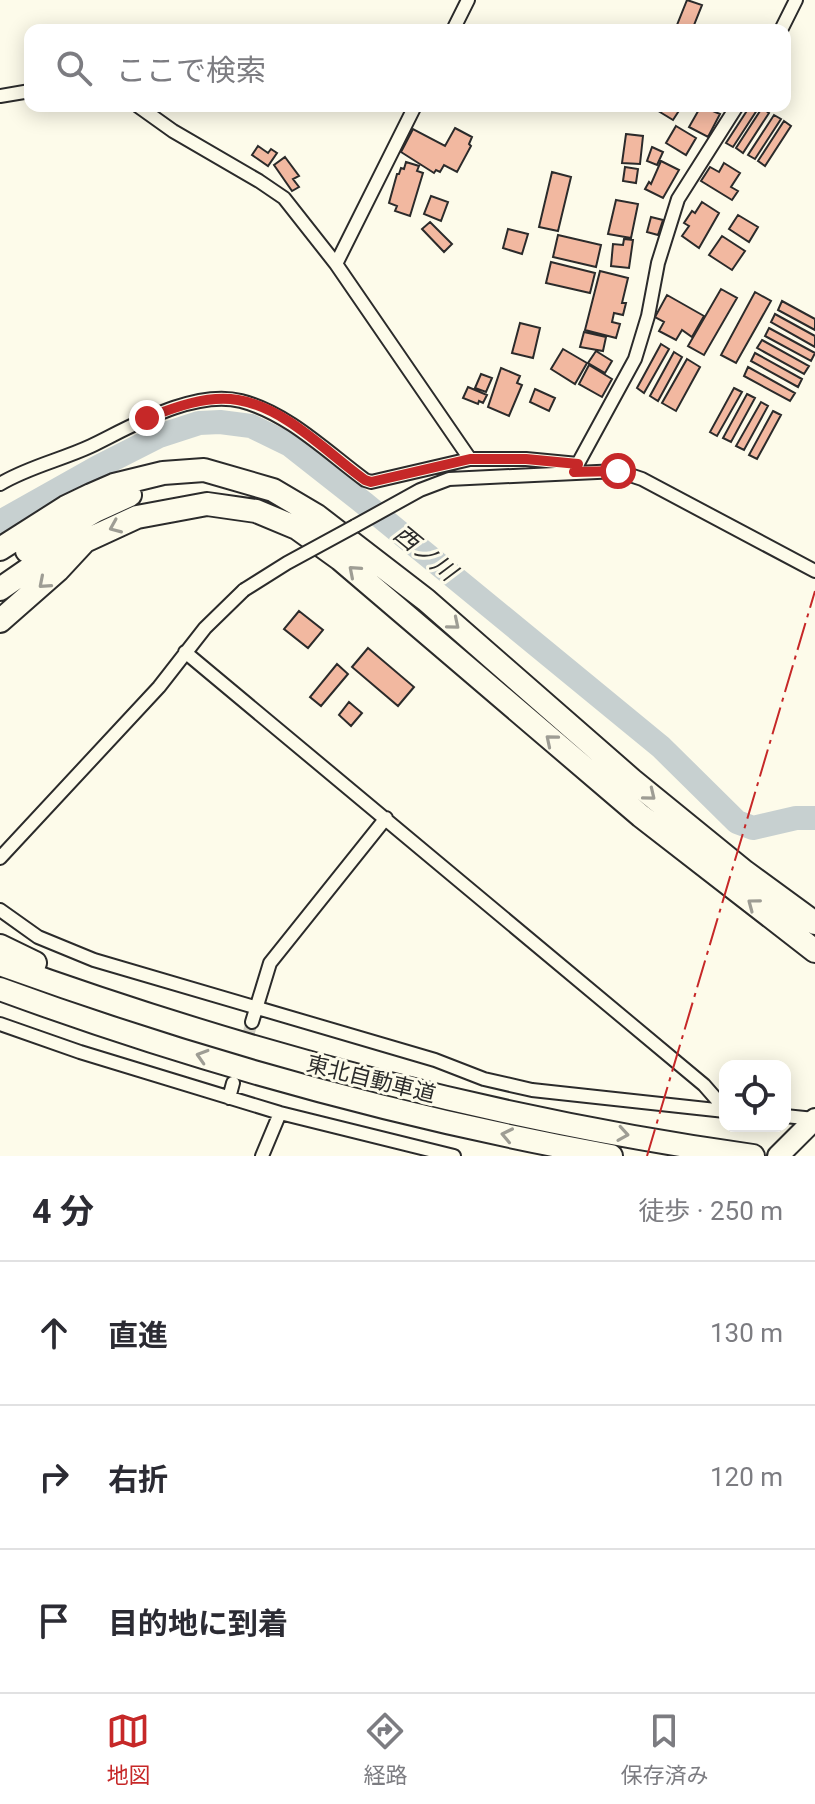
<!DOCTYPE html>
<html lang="ja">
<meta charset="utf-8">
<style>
:root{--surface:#fff;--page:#f2f2f3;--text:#2b2b33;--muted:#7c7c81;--line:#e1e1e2;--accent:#c62828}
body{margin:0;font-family:Roboto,"Noto Sans JP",sans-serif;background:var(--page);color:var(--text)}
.controls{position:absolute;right:24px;bottom:24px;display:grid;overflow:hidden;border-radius:16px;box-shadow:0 4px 20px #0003}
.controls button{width:72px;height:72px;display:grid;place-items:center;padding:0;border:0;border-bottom:2px solid var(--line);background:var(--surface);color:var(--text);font:40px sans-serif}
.stop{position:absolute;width:24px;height:24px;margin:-18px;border:6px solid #c62828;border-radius:50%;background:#fff}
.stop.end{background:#c62828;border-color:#fff;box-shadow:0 2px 8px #0008}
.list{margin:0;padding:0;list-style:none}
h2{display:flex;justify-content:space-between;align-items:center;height:104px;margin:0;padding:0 32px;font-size:34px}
h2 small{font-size:26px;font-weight:400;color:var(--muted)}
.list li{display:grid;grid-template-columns:52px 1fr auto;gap:24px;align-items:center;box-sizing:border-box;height:144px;padding:0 32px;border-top:2px solid var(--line)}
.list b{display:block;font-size:30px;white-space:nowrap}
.list em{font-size:26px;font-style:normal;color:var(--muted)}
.icon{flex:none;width:44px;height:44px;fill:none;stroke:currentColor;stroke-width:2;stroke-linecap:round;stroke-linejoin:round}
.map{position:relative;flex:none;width:815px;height:1156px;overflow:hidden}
.search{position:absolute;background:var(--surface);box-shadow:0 4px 20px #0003;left:24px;right:24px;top:24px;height:88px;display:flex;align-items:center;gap:20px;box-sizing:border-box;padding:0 28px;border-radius:16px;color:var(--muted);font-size:30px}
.sheet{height:536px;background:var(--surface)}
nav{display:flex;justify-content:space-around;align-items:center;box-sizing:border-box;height:112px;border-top:2px solid var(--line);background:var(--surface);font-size:22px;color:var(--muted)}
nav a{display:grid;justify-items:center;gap:4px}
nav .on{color:var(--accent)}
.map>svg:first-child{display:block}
</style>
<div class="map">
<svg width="815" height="1156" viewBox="0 0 815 1156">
<rect width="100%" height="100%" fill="#fdfbea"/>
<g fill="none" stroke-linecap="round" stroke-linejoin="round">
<path stroke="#c7d0d0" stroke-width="24" d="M0,522l98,-55 61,-31 40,-13 21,-1 31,4 39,19 75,59 296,243 76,75 16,6 43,-10h19"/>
</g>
<path fill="#f2b8a0" stroke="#2b2b2b" stroke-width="2" d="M687,0l15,5 -10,25h-17z
M657,106h25l-9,14 -18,-11z
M701,106l19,8 -12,23 -19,-10z
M750,106l9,1 -26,40 -7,-4z
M762,108l7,5 -26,40 -7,-5z
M774,115l7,4 -26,40 -7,-4z
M784,121l7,5 -26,40 -7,-5z
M676,126l20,12 -10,17 -20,-12z
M455,128l17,9 -3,7 2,2 -14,26 -13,-7 -4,7 -4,-2 -2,3 -33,-21 12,-23 32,17z
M626,134l17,2 -3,28 -18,-1z
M258,146l10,7 3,-4 6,4 -9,13 -16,-11z
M652,147l11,5 -6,13 -10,-4z
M285,157l14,19 -6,3 6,8 -7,4 -18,-26z
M661,161l18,9 -16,28 -18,-9 4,-7 2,2z
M406,162l13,4 -2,5 6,2 -13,43 -15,-5 2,-5 -8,-3 8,-29h2l2,-6 3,1z
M724,163l16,10 -9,14 7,4 -6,9 -31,-19 9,-14 9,5z
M625,167l13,2 -2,14 -13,-2z
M552,172l19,5 -13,54 -19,-4z
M431,196l17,6 -7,19 -17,-7z
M616,200l22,4 -7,34 -23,-4z
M702,202l17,11 -20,35 -17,-12 7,-10 -5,-3 8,-12 3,2z
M738,215l20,12 -9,15 -20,-13z
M651,217l12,3 -5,15 -11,-3z
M430,222l22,22 -8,8 -22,-23z
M508,229l20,5 -6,20 -19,-6z
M558,235l43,10 -5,22 -43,-10z
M722,236l23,15 -13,19 -23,-15z
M624,239l9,1 -4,28 -18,-2 2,-22 10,1z
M551,262l44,11 -5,20 -44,-10z
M600,271l28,7 -6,25h4l-3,12 -9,-2 -2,9 8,2 -4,14 -31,-8z
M721,289l16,9 -33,57 -16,-9z
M755,292l16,9 -35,62 -15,-8z
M667,295l37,21 -12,21 -10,-7 -6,10 -17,-9 5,-9 -9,-5z
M782,301l33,18v11l-37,-20z
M775,314l40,22v11l-44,-25z
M520,323l20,5 -7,30 -21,-5z
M769,328l46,25 -4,8 -46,-25z
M584,332l22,5 -3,14 -23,-4z
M762,340l47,26 -5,8 -47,-26z
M661,344l8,5 -25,44 -7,-5z
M563,349l24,14 -12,21 -24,-15z
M596,351l16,10 -7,12 -17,-10z
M674,352l8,5 -24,44 -8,-5z
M755,353l47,26 -4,8 -47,-26z
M687,359l13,8 -24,44 -14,-8z
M589,365l23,14 -10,18 -23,-13z
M748,367l47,26 -5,8 -46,-25z
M501,368l19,8 -3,7 5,2 -13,31 -21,-9z
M481,374l11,4 -6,14 -11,-4z
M468,387l19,8 -4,8 -4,-2 -1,3 -15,-6z
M734,388l8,4 -25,44 -7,-4z
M535,389l20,9 -6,13 -19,-9z
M747,394l8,4 -24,44 -8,-4z
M761,402l7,4 -24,44 -8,-4z
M773,411l8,4 -24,44 -8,-4z
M299,611l24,19 -15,18 -24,-19z
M368,648l46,39 -16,19 -46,-39z
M337,664l11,10 -27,32 -11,-9z
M349,702l13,11 -11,13 -12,-11z"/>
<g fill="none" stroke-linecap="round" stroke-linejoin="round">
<path stroke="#d3d1c4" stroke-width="12" stroke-dasharray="12 6" stroke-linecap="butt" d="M237,1072l15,-50"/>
<defs>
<path id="street" d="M453,30l15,-30
M781,30l15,-30
M0,96l30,-5
M138,106l35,25 86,50 25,17 52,66 134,195
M336,264l79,-158
M575,469l60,-110 13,-43 10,-53 20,-64 59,-93
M0,484c28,-17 61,-24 91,-38 41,-20 103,-57 150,-45 47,12 86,51 124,79l6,2 99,-23h56l52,5
M355,526l65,-36 29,-11 169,-8 24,8 173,92
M185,652l519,433 21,24
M0,858l159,-171 46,-59 39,-38
M0,910l38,27 56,23 341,100 49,19 48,11 193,21
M252,1022l18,-59 116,-145
M0,1024l80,28 200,61 174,43
M229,1098l4,-15
M785,1116l30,3
M262,1156l18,-43"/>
<path id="primary" d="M778,1156l37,-37"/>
<path id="highway" d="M0,549l66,-42 25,-12 23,-10 49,-12 41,-3 69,20 44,26 109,84 206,180 113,92 70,51
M27,551l68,-40 35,-16
M0,589l58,-40 27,-8 52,-24 70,-13 49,7 41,17 43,31 301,257 174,135
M0,621l58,-51 26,-28
M0,946l35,17
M0,964c244,88 496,156 753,192
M0,989c199,73 403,129 611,167"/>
</defs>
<use href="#street" stroke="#2b2b2b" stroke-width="16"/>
<use href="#primary" stroke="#2b2b2b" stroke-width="24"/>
<use href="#highway" stroke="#2b2b2b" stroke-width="26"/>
<use href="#street" stroke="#fdfbea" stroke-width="12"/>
<use href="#primary" stroke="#fdfbea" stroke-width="20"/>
<use href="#highway" stroke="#fdfbea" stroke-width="22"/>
<defs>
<path id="street-bridge" d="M244,590l43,-27 68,-37"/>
</defs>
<use href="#street-bridge" stroke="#2b2b2b" stroke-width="16" stroke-linecap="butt"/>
<use href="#street-bridge" stroke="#fdfbea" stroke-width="12"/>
<path stroke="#c62828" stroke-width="2" stroke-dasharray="28 6 4 6" stroke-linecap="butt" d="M647,1156l168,-565"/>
</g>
<defs><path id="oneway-chevron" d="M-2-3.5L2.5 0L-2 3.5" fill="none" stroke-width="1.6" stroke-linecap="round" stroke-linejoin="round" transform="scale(2)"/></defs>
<g stroke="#9e9d94">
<use href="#oneway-chevron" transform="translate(115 527) rotate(157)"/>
<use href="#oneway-chevron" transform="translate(354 571) rotate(-139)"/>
<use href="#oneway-chevron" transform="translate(44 583) rotate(139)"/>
<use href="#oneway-chevron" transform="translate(454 624) rotate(40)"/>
<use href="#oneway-chevron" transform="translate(551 740) rotate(-140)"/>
<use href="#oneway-chevron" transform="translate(650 795) rotate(39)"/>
<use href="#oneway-chevron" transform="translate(753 904) rotate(-143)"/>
<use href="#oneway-chevron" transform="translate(202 1056) rotate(-163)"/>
<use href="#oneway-chevron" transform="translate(623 1134) rotate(9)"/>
<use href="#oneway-chevron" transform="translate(507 1135) rotate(-168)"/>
</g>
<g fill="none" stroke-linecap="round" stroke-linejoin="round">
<path stroke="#c62828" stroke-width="10" d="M147,418c28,-11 60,-23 91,-18 48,8 89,53 127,80l6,2 99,-23h56l52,5 -4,8 44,-1"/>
</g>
<g text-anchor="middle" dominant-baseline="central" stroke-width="6" stroke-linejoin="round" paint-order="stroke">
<g font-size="22" fill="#2b2b2b" stroke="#fdfbea">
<text transform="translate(371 1079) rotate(14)">東北自動車道</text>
</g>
<g font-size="24" font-style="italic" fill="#2b2b2b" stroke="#fdfbea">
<text transform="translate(425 553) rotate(39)">西ノ川</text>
</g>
</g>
</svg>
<div class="controls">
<button><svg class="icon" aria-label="locate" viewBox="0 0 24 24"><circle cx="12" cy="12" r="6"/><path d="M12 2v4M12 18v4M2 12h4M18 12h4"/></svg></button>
</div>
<div class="stop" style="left:618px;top:471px"></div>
<div class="stop end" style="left:147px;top:418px"></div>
<div class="search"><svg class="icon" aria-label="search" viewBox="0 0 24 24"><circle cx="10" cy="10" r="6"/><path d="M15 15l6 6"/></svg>ここで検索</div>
</div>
<section class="sheet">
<h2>4 分<small>徒歩 · 250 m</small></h2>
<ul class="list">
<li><svg class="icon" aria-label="ahead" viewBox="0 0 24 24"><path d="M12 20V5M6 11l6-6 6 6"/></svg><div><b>直進</b></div><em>130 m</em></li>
<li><svg class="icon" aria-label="right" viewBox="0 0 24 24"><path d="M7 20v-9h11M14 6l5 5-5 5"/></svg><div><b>右折</b></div><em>120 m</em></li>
<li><svg class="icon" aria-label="arrive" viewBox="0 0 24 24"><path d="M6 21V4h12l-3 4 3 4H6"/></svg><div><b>目的地に到着</b></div></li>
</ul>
</section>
<nav>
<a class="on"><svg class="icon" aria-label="map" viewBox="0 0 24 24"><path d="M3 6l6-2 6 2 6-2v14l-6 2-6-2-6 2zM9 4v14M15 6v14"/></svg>地図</a>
<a><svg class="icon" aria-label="directions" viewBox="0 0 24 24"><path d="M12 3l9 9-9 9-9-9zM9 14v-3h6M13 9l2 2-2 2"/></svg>経路</a>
<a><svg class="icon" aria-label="saved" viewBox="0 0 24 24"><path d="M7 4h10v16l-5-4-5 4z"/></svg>保存済み</a>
</nav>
